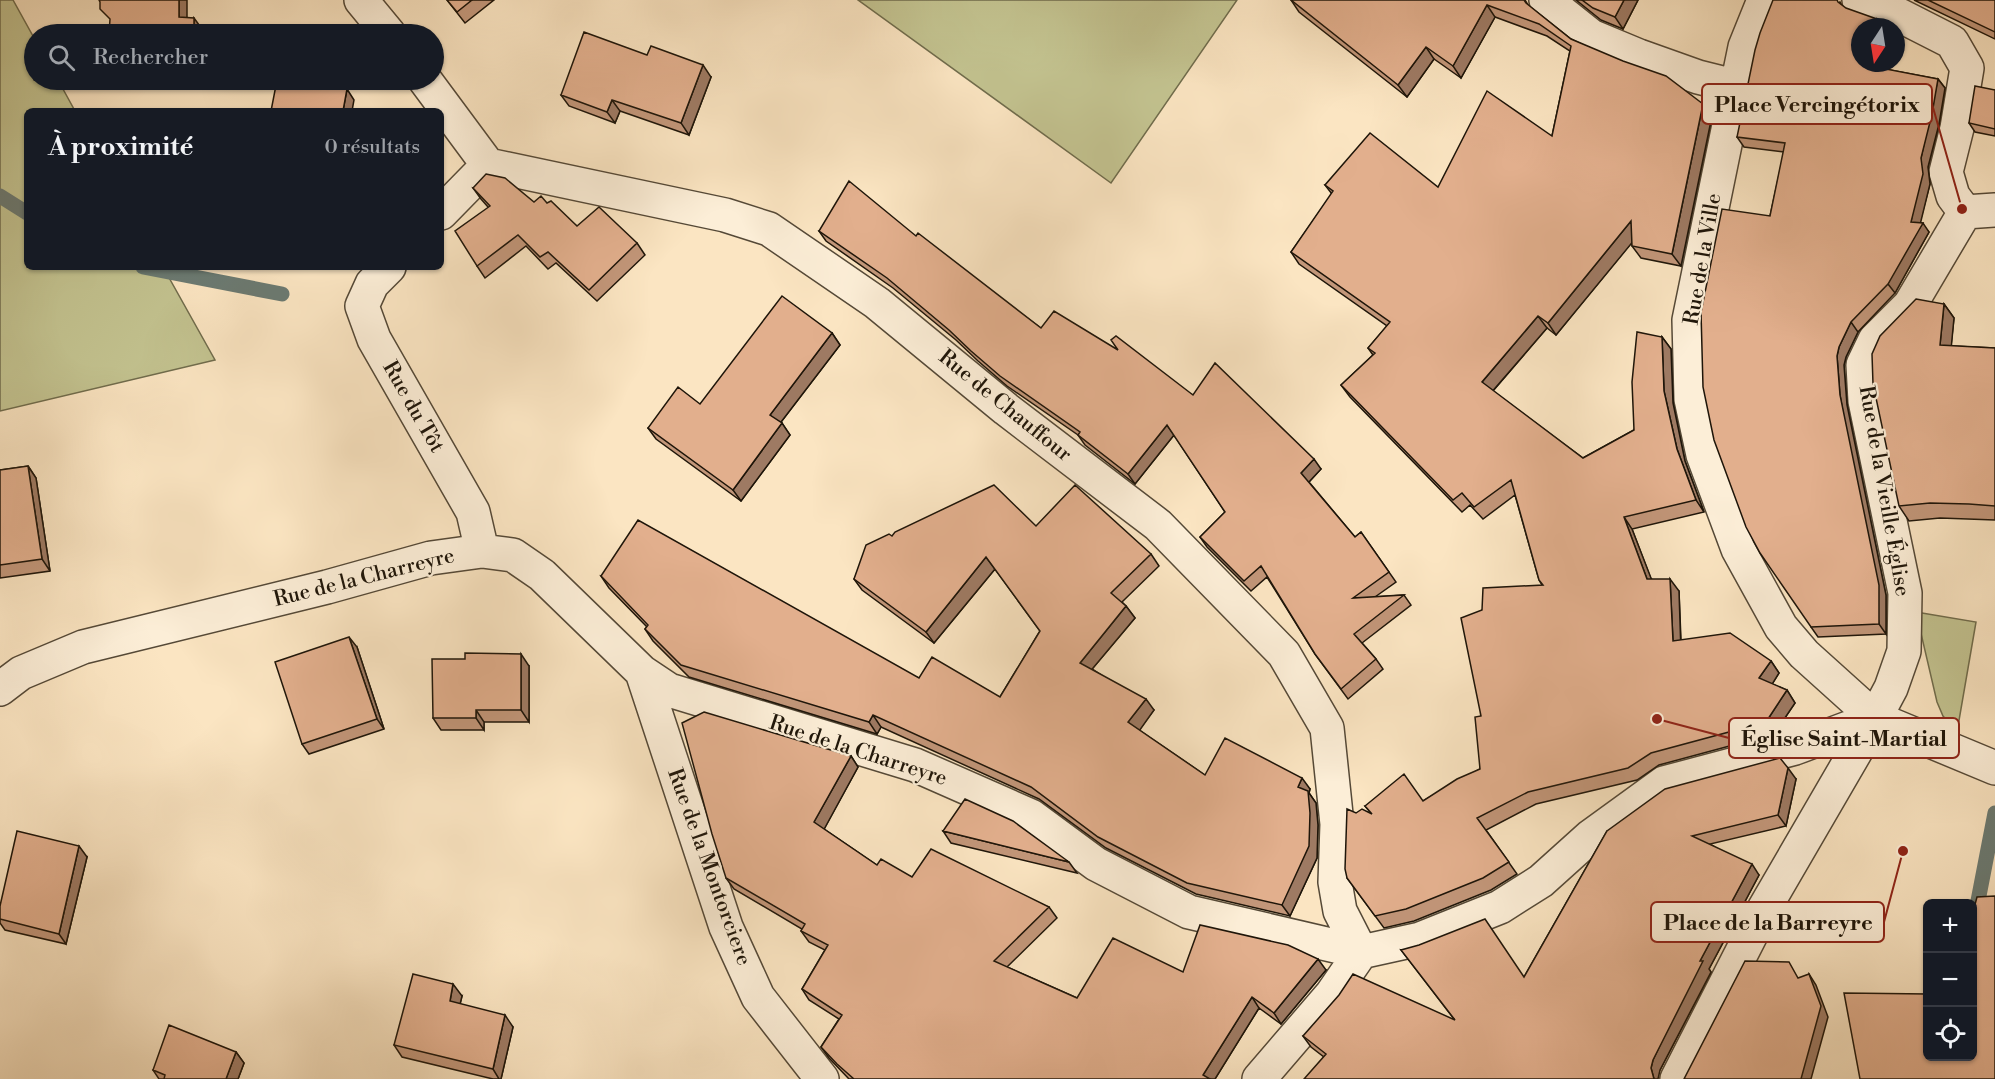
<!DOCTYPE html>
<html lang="fr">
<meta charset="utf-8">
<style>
:root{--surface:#171b24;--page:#20242c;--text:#f1f3f6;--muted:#9ea1a6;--line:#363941}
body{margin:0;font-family:"Libre Bodoni",serif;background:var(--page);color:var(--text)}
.controls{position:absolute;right:18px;bottom:18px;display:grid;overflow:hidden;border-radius:9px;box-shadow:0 2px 4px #0004}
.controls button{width:54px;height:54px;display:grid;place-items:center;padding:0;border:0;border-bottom:2px solid var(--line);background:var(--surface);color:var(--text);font:30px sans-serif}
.compass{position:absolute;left:1851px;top:18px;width:54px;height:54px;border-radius:50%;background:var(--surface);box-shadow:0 2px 4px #0004;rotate:192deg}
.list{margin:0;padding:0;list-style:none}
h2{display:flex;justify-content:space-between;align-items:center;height:78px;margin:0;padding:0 24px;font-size:26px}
h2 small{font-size:20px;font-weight:400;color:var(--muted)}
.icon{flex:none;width:33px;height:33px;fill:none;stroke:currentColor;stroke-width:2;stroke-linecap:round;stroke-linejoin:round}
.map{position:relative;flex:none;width:1995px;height:1079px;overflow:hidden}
.search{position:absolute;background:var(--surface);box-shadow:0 2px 4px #0004;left:24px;top:24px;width:420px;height:66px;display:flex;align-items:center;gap:15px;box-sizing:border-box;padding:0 21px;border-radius:33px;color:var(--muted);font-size:22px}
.panel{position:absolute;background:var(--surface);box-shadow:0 2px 4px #0004;left:24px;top:108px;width:420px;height:162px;border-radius:9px}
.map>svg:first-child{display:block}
</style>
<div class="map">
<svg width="1995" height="1079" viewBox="0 0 1995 1079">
<rect width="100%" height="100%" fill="#fbe5c2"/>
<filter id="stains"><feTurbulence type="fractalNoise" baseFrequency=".00333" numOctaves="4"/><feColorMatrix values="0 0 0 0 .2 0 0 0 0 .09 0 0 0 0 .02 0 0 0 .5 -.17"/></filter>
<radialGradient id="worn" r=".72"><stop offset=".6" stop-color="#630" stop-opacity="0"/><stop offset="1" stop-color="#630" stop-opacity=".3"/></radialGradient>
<path fill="#c3c390" stroke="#706c4c" stroke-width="1.5" d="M0,0h13l21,38v42h24l17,31h-48v156h136l52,93 -215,51z
M858,0h379l-126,183z
M1916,612l60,10 -19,110 -14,-16 -6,-14z"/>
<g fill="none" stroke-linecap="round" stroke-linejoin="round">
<path stroke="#6b7a72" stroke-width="15" d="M0,196l27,17
M143,267l139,27
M1972,932l23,-119"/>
<defs>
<path id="minor" d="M361,0l28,34
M1546,0l45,36 48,20 59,21 40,10
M1764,0l-19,47 -56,273 2,79 12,56 35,94 43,78 23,27 71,64 120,50
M1859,0l40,15 53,27 15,26 -10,60 -11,44 7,24 12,16
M425,80l63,85 237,50 44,14 108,74 129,106 152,116 126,129 43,74 10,96 -2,58 5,29 21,41 -29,42 -73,85
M441,213l47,-48
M389,267l-17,17 -10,22 12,33 99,173 9,39
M642,672l84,255 32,70 64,82
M0,689l21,-16 62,-26 244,-60 104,-29 51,-7 31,4 29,20 100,97 27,18 246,75 116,51 65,48 93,48 172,40 59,-13 80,-32 41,-26 50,-45 73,-53 131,-35 80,-30
M1677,1079l87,-170 111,-191 16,-30 13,-37 1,-58 -40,-192 -2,-36 12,-25 35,-35 55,-93 30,-2"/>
</defs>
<use href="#minor" stroke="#554937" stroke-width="36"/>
<use href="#minor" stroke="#fceed7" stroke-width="33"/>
</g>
<path fill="#c29679" stroke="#1e1509" stroke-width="1.5" d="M447,0h47l-29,23z
M1291,0h234l3,5 43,34 132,65 9,12 -31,150 -40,-8 -9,-12v-4l-76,93 -9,-7 -54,63 90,67 51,-28 28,-93 9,12 2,54 12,58 19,51 -72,17 19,50 28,12 2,49 90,21 8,12 -7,11 15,6 8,13 -21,31 -115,31 -22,15 -101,24 -50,26 31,44 -26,16 -77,31 -30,7 -37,-50 9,-65h15l-6,-7 58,-5 57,-32 2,-159 60,-25 -3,-5 -24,-85 -32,24 -13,-14 -8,7 -112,-115 -9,-12 32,-30 -5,-7 19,-22 -88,-62 -8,-12 41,-58 -7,-9 113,2 114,-51 18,-85 -23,-15 -52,-19 -34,61 -27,-19 -27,38 -108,-85z
M1576,0h62l-15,29 -22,-9z
M1914,0h81v39z
M1840,2l34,65 64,12 7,9 -6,36 -11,43 2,17 -10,38 9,10 -34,61 -37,39 -12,25 -2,8 3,40 39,190v39l-68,3 -7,-10 -41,-411 14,-64 -40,-5 -7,-10z
M711,77l-22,58 -69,-24 -5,12 -46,-17 -8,-11z
M112,80h50v6l-46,-1z
M1995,90v46l-20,-4 -6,-9z
M473,188l61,14 13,1 30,23 60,17 8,12 -48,46 -41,-38 -8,6 -22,-23 -41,32 -8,-12 11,-59 -7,-8z
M819,231l97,5 125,92 152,67 128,74 -12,13 46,55 6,-5 35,50 -21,15 29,-2 7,10 -49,38 14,16 7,10 -35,30 -33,-45 -48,-77 -16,14 -44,-44 -7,-10 25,-25 -51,-77 -39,49 -50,-39 -7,-10 -71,-49 -29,-25 -22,-21 -63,-52 -67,-47z
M1944,304l10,14 -3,28 44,2v172l-55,-2 -31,3 -10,-15z
M832,333l8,12 -59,77 9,13 -49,66 -85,-62 -8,-11 52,-24z
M28,466l8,12 14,93 -50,7v-108z
M1036,526l115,28 8,12 -37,36 4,4 9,12 -43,51 62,41 -15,20 66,45 105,14 -1,4 7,10 2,22 -1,33 -27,58 -94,-22 -90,-46 -67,-49 -158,-72 -4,7 -188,-57 -36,-36 -8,-12 2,-2 -38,-39 -8,-12 318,102 81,19 40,-66 -45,-62 -61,74 -72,-53 -8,-11 38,-43z
M357,647l27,82 -75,25 -7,-10z
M529,666v56h-45v8h-43l-8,-12z
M851,756l7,11 -34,62 53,36 35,12 137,30 8,11 -50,49 70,31 106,-26 143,-2 -45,54 -22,-16 -44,71h-366l-20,-21 -8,-11 18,-28 -30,-19 -7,-11 23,-39 -16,-8 -8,-11 1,-2 -68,-40 -8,-11z
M1796,779l-10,47 -76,18 49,31 -50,94 2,3 -51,98 -336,-13 -13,-10 -8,-11 151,-17 -53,-69 123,27 83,-146z
M943,831l126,31 8,11 -126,-30z
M87,857l-21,87 -61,-14 -5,-7v-17z
M462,996l-2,8 53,23 -12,52h-8l-91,-22 -8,-12z
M236,1052l8,11 -6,16h-79l-6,-9z"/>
<path fill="#9e7a63" stroke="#1e1509" stroke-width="1.5" d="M179,0h8v28l-8,-11z
M1624,0h14l-15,29 -8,-12z
M1487,5l8,12 -34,61 -8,-12z
M194,18l8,11v5h-8z
M1877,19l5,8h-7z
M1426,47l8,12 -27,38 -9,-12z
M1866,63h9l-3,12 -7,-10z
M703,65l8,12 -22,58 -8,-12z
M1938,79l7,9 -6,36 -11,43 2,17 -11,45 4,-6 6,9 -34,61 -7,-9 23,-62 10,-64z
M158,80h4v6z
M347,89l7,11 -2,11h-9z
M612,100l8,11 -5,12 -8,-11z
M1703,104l9,12 -31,150 -9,-12z
M1631,221l9,12 -84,102 -8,-12z
M1944,304l10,14 -4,42 -10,-15z
M1538,316l9,12 -57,66 -8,-12z
M1851,322l7,10 -12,25 -2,8 3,40 39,190v39l-7,-10 -39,-229 -3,-39 2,-9z
M832,333l8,12 -62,81 -8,-11z
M1662,337l9,12 2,54 12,58 19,51 -8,-12 -19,-51 -13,-58z
M782,423l8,12 -49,66 -8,-11z
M1167,425l7,10 -39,49 -7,-10z
M1314,459l7,10 -13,14 -7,-10z
M28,466l8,12 14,93 -8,-12z
M1624,517l8,12 24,62 -9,-12z
M986,557l9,12 -61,74 -8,-11z
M1670,579l9,12 2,62 -8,-12z
M1126,606l9,12 -47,56 -8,-11z
M349,637l8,10 27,82 -7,-10z
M521,654l8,12v56l-8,-12z
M1771,661l8,12 -11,18 -9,-13z
M1787,690l8,13 -21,31 -8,-12z
M1146,699l8,11 -17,24 -9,-12z
M476,710l8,12v8l-8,-12z
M873,715l8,12 -4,7 -8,-12z
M851,756l7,11 -36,66 -8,-11z
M1788,768l8,11 -10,47 -8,-11z
M1302,778l8,11 -1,4 7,10 2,22 -1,33 -27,58 -8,-11 16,-118z
M79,846l8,11 -21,87 -7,-10z
M1752,864l7,11 -50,94 2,3 -51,98 -2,9h-4l-3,-11 2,-8 47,-99z
M1318,959l8,11 -45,54 -7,-11z
M1809,974l7,11 12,32 -17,62h-10z
M453,984l9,12 -4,17 -8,-12z
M1252,997l7,11 -44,71h-10l-2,-4z
M505,1015l8,12 -12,52h-2l-6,-10z
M236,1052l8,11 -6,16h-12z"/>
<path fill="#e2af8d" stroke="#1e1509" stroke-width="1.5" d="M99,0h80v17l15,1v16h-85l1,-15 -10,-10v-7z
M447,0h25l-15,12z
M1291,0h233l2,3 45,36 52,22 43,15 37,28 -31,150 -40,-8 -1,-25 -83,102 -10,-7 -56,66 101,76 51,-28 -2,-48 5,-50 25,5 2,54 13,58 19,51 -72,17 23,62h23l3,62 57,-8 41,28 -12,17 28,12 -21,32 -115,31 -23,15 -100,24 -51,26 32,44 -26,16 -77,31 -31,7 -28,-38 -2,-9 2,-60 9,4 6,-4 10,5 -7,-8 39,-32 19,27 34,-22 23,-10 -5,-52 6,-1 -20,-98 21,-8 1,-22 60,-3 -4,-5 -28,-100 -37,27 -12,-14 -9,7 -112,-115 34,-32 -7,-5 22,-26 -99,-70 42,-61 -8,-6 45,-52 68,54 49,-96 65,45 19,-90 -32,-22 -52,-19 -34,61 -27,-19 -28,38z
M1582,0h42l-9,17 -22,-9z
M1773,0h64l1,2 8,6 31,11 -2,8h-15v36h6l-1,2 73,14 -6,35 -11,44 2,16 -12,48 12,1 -35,61 -37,38 -12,25 -2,9 3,39 39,190v39l-68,3 -51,-74 -14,-26 -32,-87 -11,-53 -2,-75 21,-103 48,7 15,-73 -48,-6 18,-87 5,-17z
M1928,0h67v32z
M584,32l63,23 4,-9 52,19 -22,58 -69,-23 -5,12 -46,-17z
M277,80h8l62,9 -4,22h-72z
M1975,86l20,4v39l-26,-6z
M486,174l19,4 29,24 7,-6 6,7 4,-2 26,25 22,-19 38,36 -48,47 -41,-38 -8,5 -22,-22 -41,31 -22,-35 35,-25 -17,-18z
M849,181l67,55 2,-3 123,95 13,-17 64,39 -7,-10 5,-4 77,59 22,-32 99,96 -13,14 54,64 6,-5 28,40 -36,26 51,-3 -50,39 22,25 -35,30 -26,-35 -54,-88 -17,15 -44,-44 25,-25 -58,-87 -39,49 -50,-39 2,-3 -80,-56 -29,-25 -22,-21 -62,-52 -68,-47z
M782,296l50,37 -62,82 12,8 -49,67 -85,-62 30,-41 22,17z
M1916,299l28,5 -4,41 55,3v158l-26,-2 -39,-1 -31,3 -26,-122 -1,-30 8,-18z
M28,466l14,93 -42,6v-95z
M994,485l42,41 39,-41 76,69 -40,39 15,13 -46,57 66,36 -18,23 77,53 20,-37 77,40 -4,9 10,4 2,22 -1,33 -27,59 -95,-22 -89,-46 -67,-50 -158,-72 -4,7 -188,-57 -36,-36 3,-4 -47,-49 37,-56 281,158 13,-21 68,40 40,-66 -54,-74 -60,75 -72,-53 12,-34 23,-11 3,2 3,-4z
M349,637l28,82 -75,25 -27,-82z
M465,653l56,1v56h-45v8h-43l-1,-59h33z
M704,712l147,44 -37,66 63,43 4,-6 31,18 19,-28 118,58 -55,54 83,37 36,-60 70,34 17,-47 88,20 30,14 -44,54 -22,-16 -49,78 7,4h-356l-17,-15 -16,-17 21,-32 -40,-26 26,-44 -27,-14 4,-7 -79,-46 -14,-44 -30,-111z
M1780,758l8,10 -10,47 -86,21 60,28 -52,97h3l-50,99 -2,8 3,11h-350l22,-25 -23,-18 36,-41 14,-21 102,46 -54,-70 18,-5 66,-26 39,58 83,-146 58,-42z
M965,799l48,22 56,41 -126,-31z
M17,831l62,15 -20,88 -59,-15v-13z
M1995,896v183h-135l-16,-86 84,1v62h44v-140l5,-19z
M1745,961l44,1 9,16 11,-4 12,32 -20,73h-117z
M413,974l40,10 -3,17 55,14 -12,54 -99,-24z
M169,1025l67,27 -10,27h-62l1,-4 -12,-5z"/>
<g text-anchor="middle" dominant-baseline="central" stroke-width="4.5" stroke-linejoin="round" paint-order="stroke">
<g font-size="21" fill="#1e1509" stroke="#fceed7">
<text transform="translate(1703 259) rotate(-80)">Rue de la Ville</text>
<text transform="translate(1005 406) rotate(39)">Rue de Chauffour</text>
<text transform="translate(413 407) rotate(60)">Rue du Tôt</text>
<text transform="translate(1884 491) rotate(80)">Rue de la Vieille Église</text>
<text transform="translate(364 578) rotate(-14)">Rue de la Charreyre</text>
<text transform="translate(858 751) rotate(18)">Rue de la Charreyre</text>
<text transform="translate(709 867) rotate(70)">Rue de la Montorciere</text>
</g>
</g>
<path fill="none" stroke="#8f2418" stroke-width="2" d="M1962 209L1932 104M1657 719L1729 738M1903 851L1884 922"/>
<g fill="#8f2418" stroke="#fceed7" stroke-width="2">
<circle cx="1962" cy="209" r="6"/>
<circle cx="1657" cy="719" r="6"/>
<circle cx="1903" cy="851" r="6"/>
</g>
<g fill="#fceed7" stroke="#8f2418" stroke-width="2">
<rect x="1702" y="84" width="230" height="40" rx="6"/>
<rect x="1729" y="718" width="230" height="40" rx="6"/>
<rect x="1651" y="902" width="233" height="40" rx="6"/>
</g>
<g font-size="22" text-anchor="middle" font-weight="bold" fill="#1e1509">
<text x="1817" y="112">Place Vercingétorix</text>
<text x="1844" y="746">Église Saint-Martial</text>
<text x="1768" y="930">Place de la Barreyre</text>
</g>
<rect width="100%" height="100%" filter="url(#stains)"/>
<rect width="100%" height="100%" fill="url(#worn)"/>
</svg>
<div class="controls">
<button>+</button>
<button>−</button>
<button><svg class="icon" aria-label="locate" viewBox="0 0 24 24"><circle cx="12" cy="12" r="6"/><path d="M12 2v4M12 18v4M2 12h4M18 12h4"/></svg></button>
</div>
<svg class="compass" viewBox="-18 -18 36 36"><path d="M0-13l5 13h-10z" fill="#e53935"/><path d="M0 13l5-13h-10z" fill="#9ea1a6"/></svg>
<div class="search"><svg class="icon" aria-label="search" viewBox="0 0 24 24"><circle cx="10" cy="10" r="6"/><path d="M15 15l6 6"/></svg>Rechercher</div>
<section class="panel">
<h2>À proximité<small>0 résultats</small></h2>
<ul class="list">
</ul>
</section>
</div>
